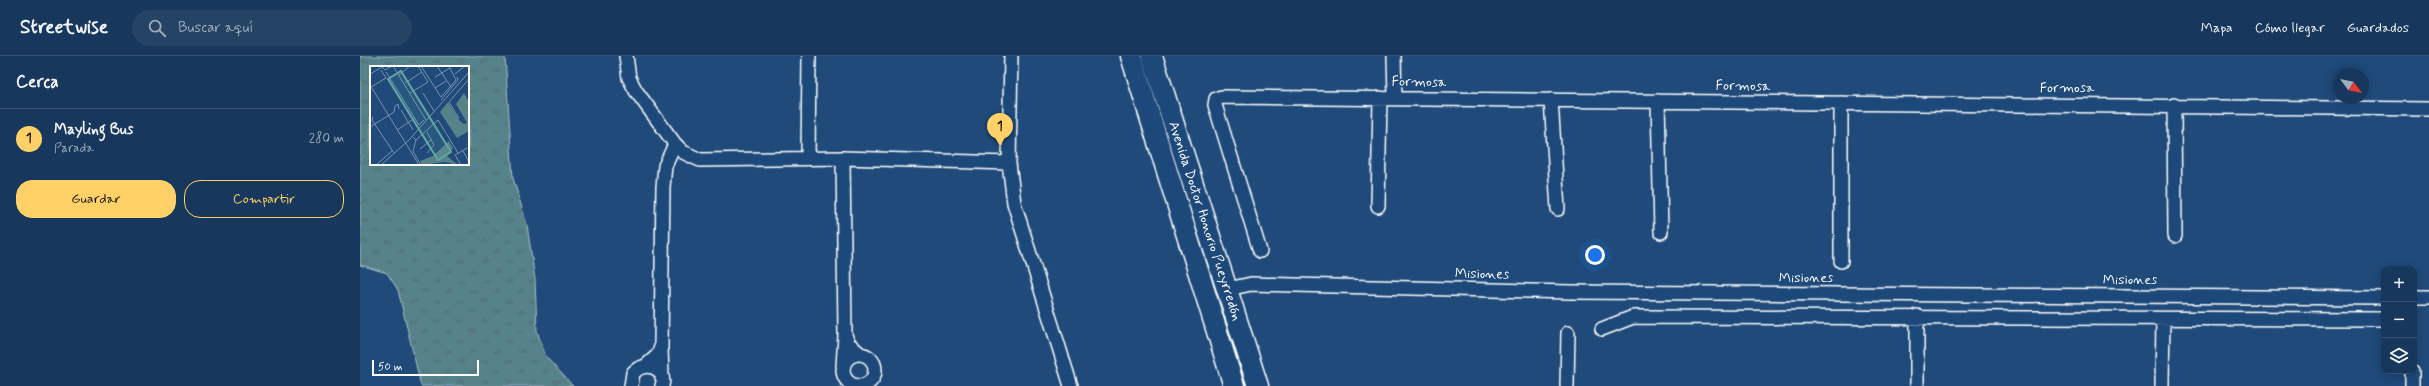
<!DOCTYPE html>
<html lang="es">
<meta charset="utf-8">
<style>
:root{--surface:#17385c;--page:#244365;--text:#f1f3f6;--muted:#9eacbb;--line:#365272;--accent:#ffd166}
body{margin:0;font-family:Mynerve,sans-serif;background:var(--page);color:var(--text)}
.controls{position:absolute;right:12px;bottom:12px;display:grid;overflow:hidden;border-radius:8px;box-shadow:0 2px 10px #0003}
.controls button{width:36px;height:36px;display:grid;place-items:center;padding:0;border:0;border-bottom:1px solid var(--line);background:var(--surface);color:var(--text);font:20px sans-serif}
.compass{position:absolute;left:1973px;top:12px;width:36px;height:36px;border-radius:50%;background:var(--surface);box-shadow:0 2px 10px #0003;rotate:122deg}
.scale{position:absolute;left:12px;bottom:10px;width:107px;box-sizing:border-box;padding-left:4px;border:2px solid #fff;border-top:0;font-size:11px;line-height:14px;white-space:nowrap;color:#fff;-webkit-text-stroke:3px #1f4a7a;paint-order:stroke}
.you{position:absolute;left:1235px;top:199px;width:14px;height:14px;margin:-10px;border:3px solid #fff;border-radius:50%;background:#1a73e8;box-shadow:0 0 0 6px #1a73e833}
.badge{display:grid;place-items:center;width:26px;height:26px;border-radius:50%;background:var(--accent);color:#111;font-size:13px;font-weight:700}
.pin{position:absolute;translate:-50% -33px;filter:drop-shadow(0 1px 2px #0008)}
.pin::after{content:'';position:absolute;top:21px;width:14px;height:12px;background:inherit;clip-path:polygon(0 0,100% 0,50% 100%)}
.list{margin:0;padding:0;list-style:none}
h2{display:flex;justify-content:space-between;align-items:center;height:52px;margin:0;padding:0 16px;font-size:17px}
h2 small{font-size:13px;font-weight:400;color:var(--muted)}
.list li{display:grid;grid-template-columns:26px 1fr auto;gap:12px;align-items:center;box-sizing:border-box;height:60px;padding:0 16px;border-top:1px solid var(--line)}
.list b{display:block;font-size:15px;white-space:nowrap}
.list p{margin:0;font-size:13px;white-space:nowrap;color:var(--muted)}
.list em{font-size:13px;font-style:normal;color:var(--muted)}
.actions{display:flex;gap:8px;padding:12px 16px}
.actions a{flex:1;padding:9px 0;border:1px solid var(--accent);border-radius:16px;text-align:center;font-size:14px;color:var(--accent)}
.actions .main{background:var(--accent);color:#111}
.icon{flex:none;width:22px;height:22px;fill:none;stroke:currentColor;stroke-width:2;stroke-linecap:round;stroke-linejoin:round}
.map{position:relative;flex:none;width:2069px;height:330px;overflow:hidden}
header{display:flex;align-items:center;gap:24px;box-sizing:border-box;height:56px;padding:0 20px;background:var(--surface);border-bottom:1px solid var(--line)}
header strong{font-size:19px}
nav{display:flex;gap:22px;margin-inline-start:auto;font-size:14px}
.search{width:280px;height:36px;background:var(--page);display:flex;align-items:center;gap:10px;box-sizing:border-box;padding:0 14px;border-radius:22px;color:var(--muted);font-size:15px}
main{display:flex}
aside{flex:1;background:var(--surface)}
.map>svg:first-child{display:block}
</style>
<header>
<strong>Streetwise</strong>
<div class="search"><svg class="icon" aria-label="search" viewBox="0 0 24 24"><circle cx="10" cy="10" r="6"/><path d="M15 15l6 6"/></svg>Buscar aquí</div>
<nav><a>Mapa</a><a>Cómo llegar</a><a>Guardados</a></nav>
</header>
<main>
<aside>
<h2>Cerca<small></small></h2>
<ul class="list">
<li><span class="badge">1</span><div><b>Mayling Bus</b><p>Parada</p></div><em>280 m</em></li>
</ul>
<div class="actions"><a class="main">Guardar</a><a>Compartir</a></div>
</aside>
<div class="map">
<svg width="2069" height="330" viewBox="0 0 2069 330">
<defs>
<pattern id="grass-tufts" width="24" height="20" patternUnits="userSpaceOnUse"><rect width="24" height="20" fill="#56828a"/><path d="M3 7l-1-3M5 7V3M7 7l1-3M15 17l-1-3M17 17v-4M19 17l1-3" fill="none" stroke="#526a6e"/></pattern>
</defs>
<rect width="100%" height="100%" fill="#1f4a7a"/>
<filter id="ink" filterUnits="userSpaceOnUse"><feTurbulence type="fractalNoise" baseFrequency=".025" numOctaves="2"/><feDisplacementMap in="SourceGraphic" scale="8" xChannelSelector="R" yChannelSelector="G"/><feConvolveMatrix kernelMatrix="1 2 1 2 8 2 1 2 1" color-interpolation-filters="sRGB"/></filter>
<g filter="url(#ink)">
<path fill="url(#grass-tufts)" stroke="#aac0c4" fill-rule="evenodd" d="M0,0h145l8,122 14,47 8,54 2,52 9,26 27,29h-152l-23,-96 -11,-17 -27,-8zM11,11h97v97h-97z
M780,0h5l101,330h-4z"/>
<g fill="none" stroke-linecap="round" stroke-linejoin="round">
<defs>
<path id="minor" d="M266,0l3,22 7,13 39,53 8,8 17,8 143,-2 166,5
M651,0l-2,107 5,40 57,183
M1034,0l1,42
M1191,44l7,109
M1298,45l3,131
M1814,49l1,131
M448,102l1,-102
M483,102l2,177
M1018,150l2,-108
M900,195l-45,-146 1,-6 5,-2 1208,12
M1481,205v-158
M868,233l23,-5 319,8 814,6
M2054,241h15
M1242,273l31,-12 751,2
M301,291l2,-160 2,-21 10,-22
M483 314a16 16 0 1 1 32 0a16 16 0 1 1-32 0Z
M287,309l11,-10 3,-8 1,31
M483,310l2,-31 3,8 11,10
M2052,315v15
M271,330l2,-13c12,-13 34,-6 29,13
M1207,330l1,-53
M1557,330v-70
M1802,330l1,-67"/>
<path id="primary" d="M771,0l103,330
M792,0l106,330"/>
</defs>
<use href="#minor" stroke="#fff" stroke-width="16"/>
<use href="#primary" stroke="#fff" stroke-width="23"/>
<use href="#minor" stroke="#1f4a7a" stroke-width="13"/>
<use href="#primary" stroke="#1f4a7a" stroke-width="20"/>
</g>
</g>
<g text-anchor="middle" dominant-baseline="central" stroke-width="3.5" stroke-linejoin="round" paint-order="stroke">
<g font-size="14" fill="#fff" stroke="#1f4a7a">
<text transform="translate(1059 26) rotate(1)">Formosa</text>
<text transform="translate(1383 30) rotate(1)">Formosa</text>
<text x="1707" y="32">Formosa</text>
<text transform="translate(845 165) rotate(72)">Avenida Doctor Honorio Pueyrredón</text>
<text transform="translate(1122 218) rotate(1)">Misiones</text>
<text x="1446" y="222">Misiones</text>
<text x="1770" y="224">Misiones</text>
</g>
</g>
<g transform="translate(10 10)">
<rect width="99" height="99" fill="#1f4a7a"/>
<path d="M94,27l5,9v29l-12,7 -17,-26 8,-10 12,19 4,3 3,-1 -11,-19zM79,75l4,7 -6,8 11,9 -13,-3 -23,3 -2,-4 13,-5z" fill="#56828a"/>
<path fill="none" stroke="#7992af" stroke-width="1" d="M23,0l33,54M51,0l20,31 15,-17 -7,-14M67,0l14,21M16,6l33,53 5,-5M0,8l12,-7 3,3 7,-4M85,8l10,-8M29,9l11,-9M65,11l15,-9M35,17l17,-11M0,19l49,80M1,21l15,-9 -5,-8M65,22l11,-7M40,27l18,-11 -10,-16M53,27l11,18M71,34l17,-20 -1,-3M31,44l12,20M3,51l-1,3 22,33M89,52l-10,-16 20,-23M0,61l24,-15 1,-6 3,-2 1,5M27,64l18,-12M43,71l3,3 22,-20 20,33M46,74l-3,11 8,14M50,83l11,-9M93,85l6,11M57,87l7,-8 -7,-13M6,99l16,-14M11,99l28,-25 60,-68M91,99l-6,-10 14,-8"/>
<path fill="#63a6a1" fill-opacity="0.15" stroke="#63a6a1" stroke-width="2" d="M31,5l50,81 -13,8 -50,-81z"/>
<rect width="99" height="99" fill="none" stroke="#fff" stroke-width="2"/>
</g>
</svg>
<div class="controls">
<button>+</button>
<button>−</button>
<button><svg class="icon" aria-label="layers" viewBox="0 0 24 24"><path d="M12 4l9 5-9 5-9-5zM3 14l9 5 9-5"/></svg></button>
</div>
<svg class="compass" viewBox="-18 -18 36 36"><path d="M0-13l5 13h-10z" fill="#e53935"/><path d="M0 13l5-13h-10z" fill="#9eacbb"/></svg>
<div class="scale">50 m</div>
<div class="you"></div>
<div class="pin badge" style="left:640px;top:90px">1</div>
</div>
</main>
